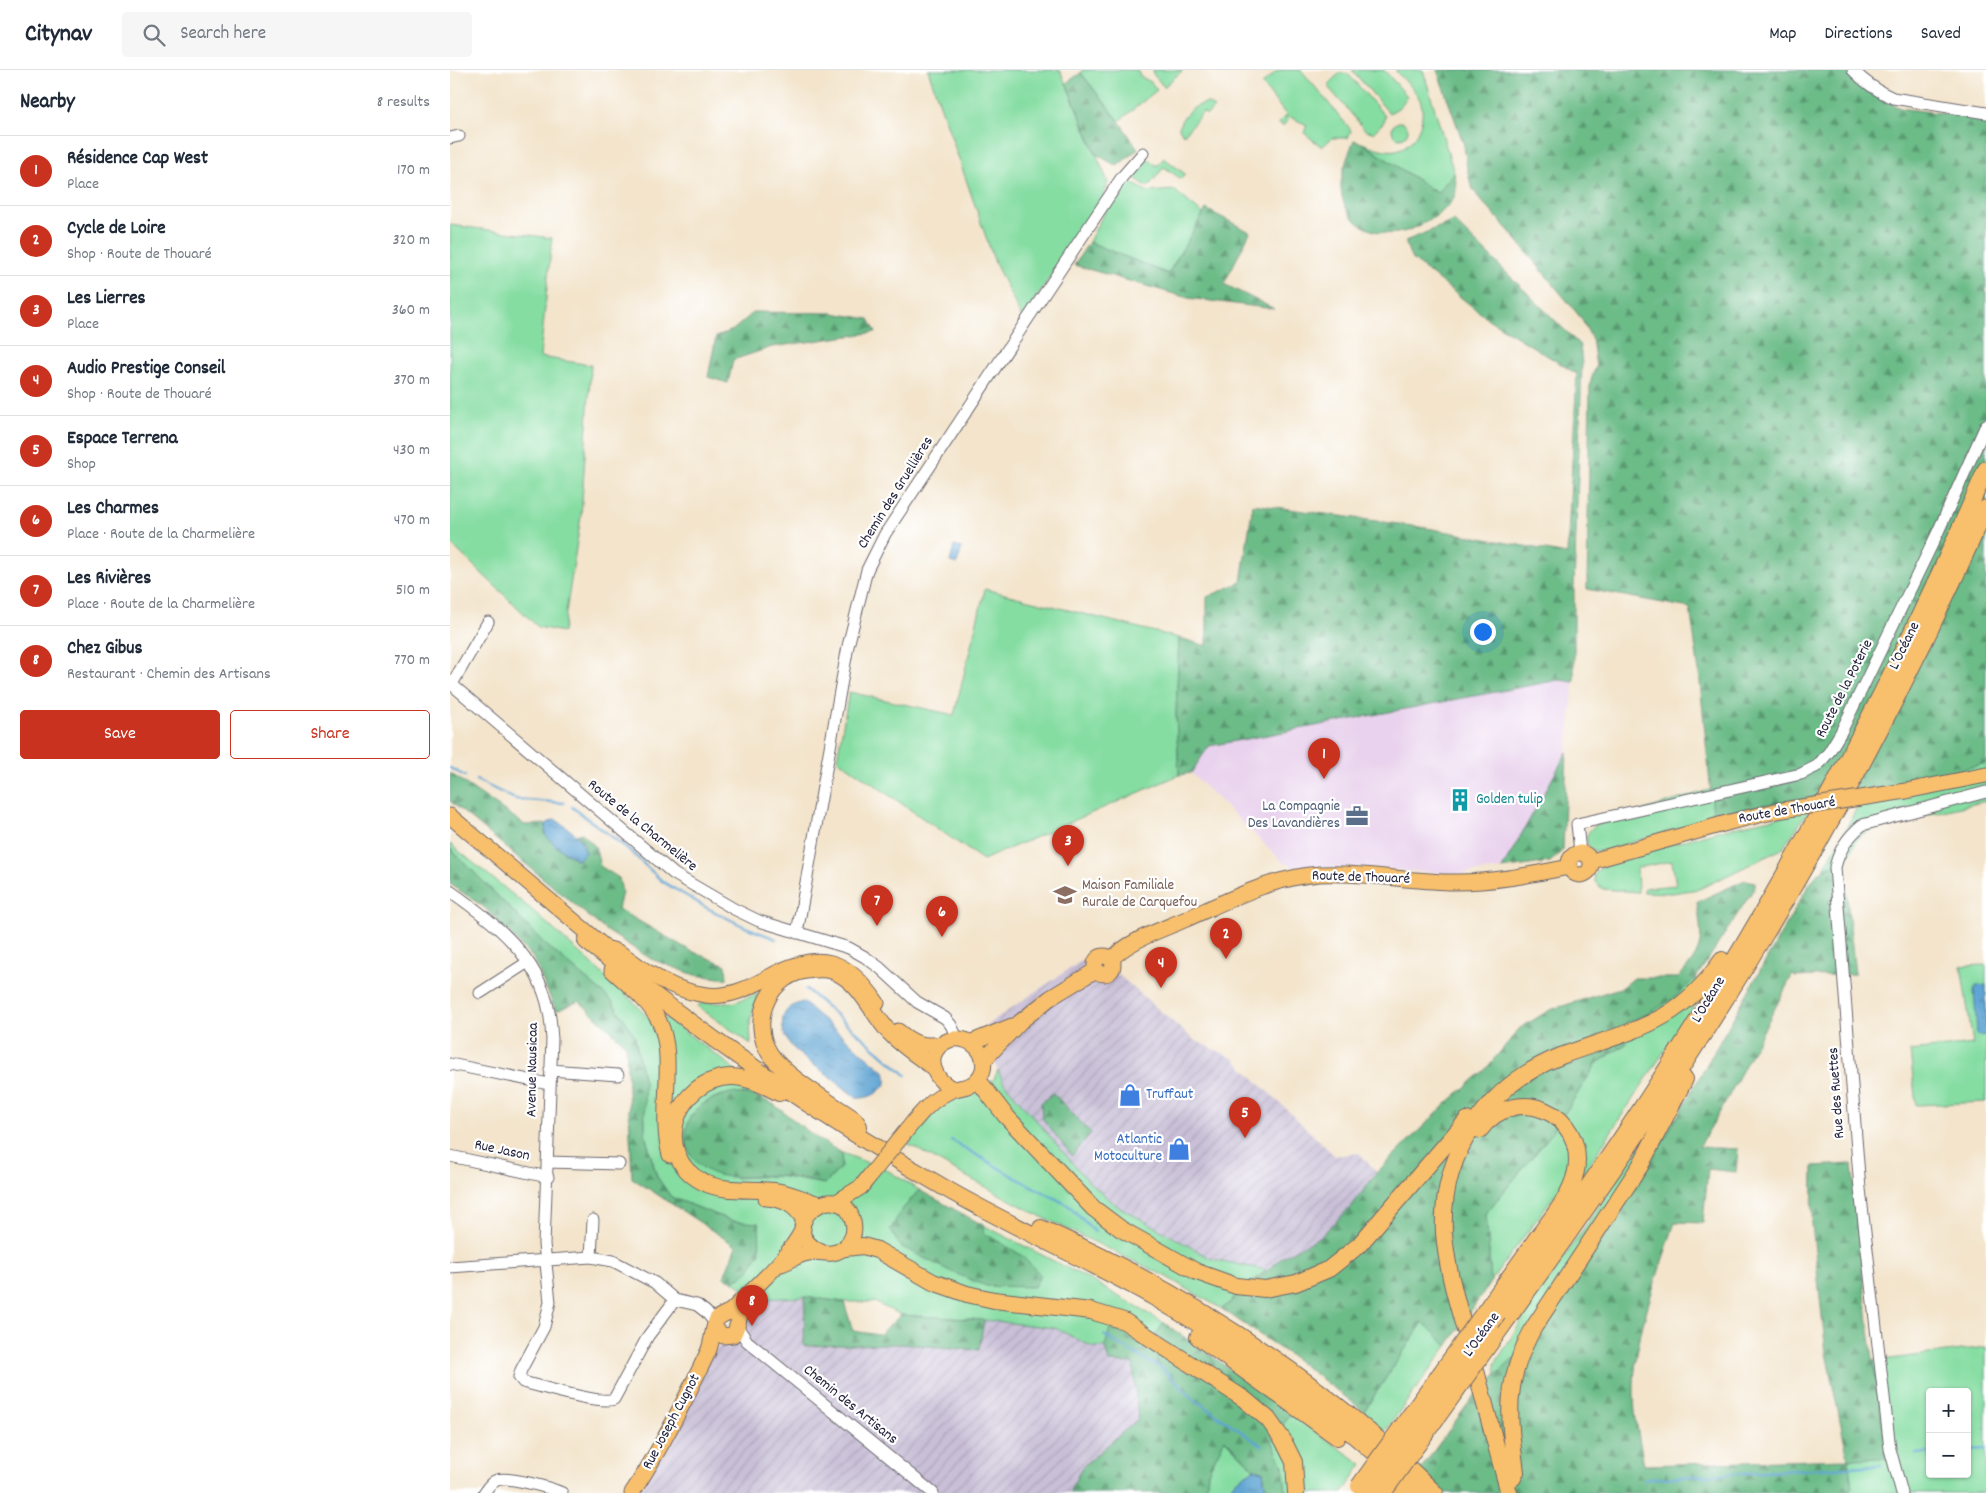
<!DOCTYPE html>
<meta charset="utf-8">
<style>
:root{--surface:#fff;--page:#f6f6f7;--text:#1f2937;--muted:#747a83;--line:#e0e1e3;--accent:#c8321e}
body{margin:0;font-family:Dekko,sans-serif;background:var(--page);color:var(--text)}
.controls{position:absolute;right:15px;bottom:15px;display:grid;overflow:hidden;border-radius:5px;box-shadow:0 1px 4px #0004}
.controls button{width:45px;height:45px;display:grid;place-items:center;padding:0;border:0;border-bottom:1px solid var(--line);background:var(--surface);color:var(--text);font:25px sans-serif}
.you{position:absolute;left:1032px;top:561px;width:18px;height:18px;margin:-12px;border:4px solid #fff;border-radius:50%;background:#1a73e8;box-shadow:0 0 0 8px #1a73e833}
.badge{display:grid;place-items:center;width:32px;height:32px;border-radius:50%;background:var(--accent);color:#fff;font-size:16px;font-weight:700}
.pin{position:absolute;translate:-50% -41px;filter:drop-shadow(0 1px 2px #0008)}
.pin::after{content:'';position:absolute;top:26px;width:18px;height:15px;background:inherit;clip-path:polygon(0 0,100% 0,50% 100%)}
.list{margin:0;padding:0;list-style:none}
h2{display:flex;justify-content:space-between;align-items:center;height:65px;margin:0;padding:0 20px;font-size:21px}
h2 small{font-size:16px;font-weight:400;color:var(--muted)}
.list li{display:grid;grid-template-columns:32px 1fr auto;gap:15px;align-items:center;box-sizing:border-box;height:70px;padding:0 20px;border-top:1px solid var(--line)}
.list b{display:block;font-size:19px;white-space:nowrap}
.list p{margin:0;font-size:16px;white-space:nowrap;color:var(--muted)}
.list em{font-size:16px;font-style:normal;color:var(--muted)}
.actions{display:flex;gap:10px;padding:15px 20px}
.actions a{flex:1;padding:11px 0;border:1px solid var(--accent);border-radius:5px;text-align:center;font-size:18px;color:var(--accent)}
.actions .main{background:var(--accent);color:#fff}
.icon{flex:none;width:28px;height:28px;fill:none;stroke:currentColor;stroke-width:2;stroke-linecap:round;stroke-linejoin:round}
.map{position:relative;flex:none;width:1536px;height:1423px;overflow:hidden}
header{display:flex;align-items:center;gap:30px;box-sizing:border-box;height:70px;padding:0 25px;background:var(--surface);border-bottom:1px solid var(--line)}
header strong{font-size:24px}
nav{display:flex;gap:28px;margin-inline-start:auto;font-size:18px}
.search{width:350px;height:45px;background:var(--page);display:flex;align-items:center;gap:12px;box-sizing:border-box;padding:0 18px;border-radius:5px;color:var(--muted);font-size:19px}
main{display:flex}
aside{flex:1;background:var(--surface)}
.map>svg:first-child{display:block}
</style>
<header>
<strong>Citynav</strong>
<div class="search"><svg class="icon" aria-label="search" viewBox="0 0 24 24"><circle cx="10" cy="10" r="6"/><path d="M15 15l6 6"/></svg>Search here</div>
<nav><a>Map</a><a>Directions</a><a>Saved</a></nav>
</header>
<main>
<aside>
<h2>Nearby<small>8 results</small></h2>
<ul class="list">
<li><span class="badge">1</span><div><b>Résidence Cap West</b><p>Place</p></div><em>170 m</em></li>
<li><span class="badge">2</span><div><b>Cycle de Loire</b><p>Shop · Route de Thouaré</p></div><em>320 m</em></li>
<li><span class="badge">3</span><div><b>Les Lierres</b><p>Place</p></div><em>360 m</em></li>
<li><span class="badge">4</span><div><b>Audio Prestige Conseil</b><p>Shop · Route de Thouaré</p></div><em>370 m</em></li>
<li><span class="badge">5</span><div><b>Espace Terrena</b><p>Shop</p></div><em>430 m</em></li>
<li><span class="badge">6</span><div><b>Les Charmes</b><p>Place · Route de la Charmelière</p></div><em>470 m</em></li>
<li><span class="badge">7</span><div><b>Les Rivières</b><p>Place · Route de la Charmelière</p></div><em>510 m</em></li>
<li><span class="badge">8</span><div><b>Chez Gibus</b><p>Restaurant · Chemin des Artisans</p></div><em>770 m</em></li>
</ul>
<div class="actions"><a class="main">Save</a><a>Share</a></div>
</aside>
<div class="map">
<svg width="1536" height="1423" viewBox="0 0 1536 1423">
<defs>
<pattern id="industrial-furrows" width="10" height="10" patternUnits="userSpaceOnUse" patternTransform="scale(1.25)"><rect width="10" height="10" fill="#c9bfd7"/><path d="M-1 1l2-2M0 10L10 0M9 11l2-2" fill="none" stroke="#aca4b9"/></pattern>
<pattern id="forest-firs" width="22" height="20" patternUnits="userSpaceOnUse" patternTransform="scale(1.25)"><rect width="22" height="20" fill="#6cbc88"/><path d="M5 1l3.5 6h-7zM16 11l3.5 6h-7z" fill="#589870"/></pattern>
<pattern id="water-ripples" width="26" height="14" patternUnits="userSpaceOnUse" patternTransform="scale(1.25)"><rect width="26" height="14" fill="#5ea4d3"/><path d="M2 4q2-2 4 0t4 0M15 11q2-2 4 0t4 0" fill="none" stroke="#4d85ac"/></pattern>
</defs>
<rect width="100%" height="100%" fill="#fff"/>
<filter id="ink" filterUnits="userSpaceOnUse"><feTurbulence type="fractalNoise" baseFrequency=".02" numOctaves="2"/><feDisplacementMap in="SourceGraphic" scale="10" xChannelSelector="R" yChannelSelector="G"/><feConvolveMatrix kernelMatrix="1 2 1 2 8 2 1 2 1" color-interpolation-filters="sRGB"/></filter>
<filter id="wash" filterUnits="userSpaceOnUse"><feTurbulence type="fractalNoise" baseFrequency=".0096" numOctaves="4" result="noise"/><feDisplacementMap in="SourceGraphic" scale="20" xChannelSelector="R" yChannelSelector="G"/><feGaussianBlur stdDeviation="1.12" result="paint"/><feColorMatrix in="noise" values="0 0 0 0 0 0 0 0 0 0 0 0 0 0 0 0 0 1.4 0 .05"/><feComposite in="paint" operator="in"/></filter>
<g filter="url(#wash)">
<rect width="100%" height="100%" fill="#f3e4cb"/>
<path fill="#e9d2ed" d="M1109,610l15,2 -7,70 -65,117 -44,5 -108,-7 -47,4 -19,-8 -93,-90 18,-27z"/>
<path fill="url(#industrial-furrows)" d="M643,883l101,87 39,18 102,98 24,-3 18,19 -25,34 -31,30 -38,21 -17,13 -54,-11 -96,-54 -28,-24 -84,-98 -25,-53z
M355,1227l-1,49 96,-2 79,5 5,-29 71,8 37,19h13l4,15 24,1 5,57 -56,47 -13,26h-430l74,-140 7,-8 21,-3 5,-7 1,-21 10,-15z"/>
<path fill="#85dda2" stroke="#54806e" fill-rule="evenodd" d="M478,0h132l48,112 -6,20 -80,116 -27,-55z
M632,0h55l4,7 10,5 6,8 -38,31 -38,-48z
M703,0h30l-19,17 -11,-13z
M828,0h23l50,60 -3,8h-16l-10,9 -18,-14 3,-8 -17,-8 -7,9 -5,-3 9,-7 -25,-32z
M902,0h32l23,26c-6,10 -7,12 -18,17z
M945,0h28l31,103 -17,20 -75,-50c11,4 23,9 34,7 21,-5 31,-32 24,-50 -5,-11 -17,-21 -25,-30z
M891,2l2,2 4,-1 38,43 -1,6 -11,11 -3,-2 -3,1 -38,-44v-5z
M758,33l6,5 -7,7 -4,-3 -19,23 -5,-6c1,-14 17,-25 29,-26z
M942 60a8 8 0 1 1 16 0a8 8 0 1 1-16 0Z
M695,86l12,10 7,-8 21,16 -4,5 -17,-12 -16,20 -2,-1 -15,-11z
M680,112l18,10 26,-2 29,24 -35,60 -79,-32c10,-20 21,-42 37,-59z
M0,155l102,13 -12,119 51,8 -10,151 -18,116 -25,-5 -88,-84z
M535,519l194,49 -3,76 3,61 -196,85 -146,-101 12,-67 105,23z
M1391,679l-34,64 -25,36 -83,40 -27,4 -28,-1v-4l32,-3 -4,-24 -35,7 1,24 -35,-3 -8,-7 -1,-6 5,-7 21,-11 105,-29 59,-13 11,-16 -57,11 -135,40h-9c-11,-8 -9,-19 2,-26z
M1536,693v38l-108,25 -19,10 -11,21 -24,12 42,-78 28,-4z
M0,774l82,66 104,94 10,12 22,3 63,47 23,29c-32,-3 -41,-1 -65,22l46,61 42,-2 48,8 16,-17 1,-14 45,17 32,20 -17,20 119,45 -37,-22 -1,-8 106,54 75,44 -17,25 -36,-20 -6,19h-12l-38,-19 -71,-8 -83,-5 -27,-13h-30l-39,-5 -48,2 -24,-18 14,-8 12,-49 -27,-3 -61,-24 -14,-20 -12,-42 -1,-53 -10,-48 -23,-34 -65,-55 -96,-97z
M1536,895v137l-70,3 -6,-54 63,-7 -12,-78z
M1246,908l-1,27 -110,166 -28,21 -66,89 -5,-68 66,-80 45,-70 29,-19 1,-22c29,-11 46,-24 69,-44z
M308,924l-8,27 1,23 -54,-38 5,-3h30z
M548,1000l6,13 84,98 28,24 96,54 54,11 -44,39 -59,-34 -121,-58 -86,-46 -48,-27 34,-41 11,-4 18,-3 23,-17z
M1226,1048l-32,57 -106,161 -42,40 -1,-12 38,-62 118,-171z
M973,1252l24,24 -63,87 -20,-22z
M1536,1277v146h-139l5,-6 -4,-28 39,-2 -13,-96zM1480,1322h37v82h-37z
M840,1344l72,50 -19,29h-57l-3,-27 -11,-25z
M774,1369l30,30 -21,14 -5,10h-22l2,-21z"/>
<path fill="url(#forest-firs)" stroke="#476f62" d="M987,0h411l23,23 29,15 86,11v644l-92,24 -102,13 -79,14 -14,-142 -9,-64 -103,-19 3,-206 6,-17 -4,-27 -11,-21 -71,-86 -31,-34 -8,-12 -4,-18 -3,-23z
M631,3l38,48 19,28 -21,17 -21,-12 -30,-71z
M904,70l8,3 75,50 17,-20c2,9 4,17 -1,26 -5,9 -16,17 -25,22 -8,4 -16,9 -25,11 -32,7 -63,-13 -62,-48 1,-14 8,-31 13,-44z
M756,139l44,23 -26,52 50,25 -86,-11 -114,-33 15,-23 79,32z
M1004,151l126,124 2,20 -8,222v95l-15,-2 -350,66 -18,27 -12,2 -3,-61 3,-76 28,8v-49l34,-15 12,-78 174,24 140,26 10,-180 -89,-55 -77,-61 -6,-17z
M304,242l78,1 37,6 7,13 -104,15 -39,13 -5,23 -20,-6 8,-40 17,-7z
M1117,682l-4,98 -13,12 -48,7z
M0,703l75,52 21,-1 -1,11 11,11 21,14 8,-15 -9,-10 6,-2 13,13 5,20 19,12 3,14 -4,17 73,42 35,14 1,14 -32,-4 -44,-16 -47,-30 -154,-128z
M0,778l96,97 65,55 23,34 10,48 1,53 12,42 14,20 61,24 27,2 1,29 -13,21 -14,8 -9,-4 12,-31 -104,-68 -6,-133 -47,-44 -23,10 -23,-53 -49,-51 -34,-23z
M1398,787l-4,13 11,104 -60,3 -2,-3 -69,131 -25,42 39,2 -2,23 -28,-3 -5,54 -28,-1c-19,60 -47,126 -40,190 2,18 6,36 9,53l204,-6 -22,-106 -14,-129 1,-58 39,-2 16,159 19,135 -39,1 4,28 -5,6h-403l-24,-23 53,-73 65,-61 106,-161 163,-287 11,-15z
M1295,810l10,2v5l-59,91 -22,20 -24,15 -23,9 -1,22 -29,19 -45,70 -66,80 5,68 -44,65 -24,-24 -59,89 -70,-53 -72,-49 61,-52 38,-21 31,-30 25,-34 71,-70 37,-32 35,-42 30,-18 73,-23 11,-9h44c28,-31 24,-37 19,-76z
M280,1023l24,2 19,9 45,35 24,14 -1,14 -16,17c-16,-3 -33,-8 -49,-8 -32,-1 -64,10 -85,-21 -6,-10 -6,-18 -4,-29 5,-20 25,-28 43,-33z
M603,1023l38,40 -19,23 -30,-38 -1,-15z
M469,1120l64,35 1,8 37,22 20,20 -7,12 -48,-1 -34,-14 -52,-26 -10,-16 12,-20z
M355,1227l39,5 9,29 26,4 22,-20 83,5 -5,30 -79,-6 -96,2z
M714,1253l76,53 50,38 -18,27 11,25 3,27h-20l-3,-22 -9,-2 -29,-30 -17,33 -2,21h-137l13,-26 56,-48 -5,-56 -24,-1 -4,-15 5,-19 37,19z"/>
<path fill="url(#water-ripples)" stroke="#406387" d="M504,476l8,2 -5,16 -7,-2z
M105,749c12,9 29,18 30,34l-7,7 -22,-14 -11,-11 1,-11z
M1536,915v50l-7,1 -2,-2 -3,-44 2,-4z
M353,932l83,71v11c-8,9 -16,15 -29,14 -9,-6 -16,-13 -25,-20 -18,-14 -55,-32 -49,-60 2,-9 11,-14 20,-16z
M804,1399l9,2 3,22h-38l5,-10z"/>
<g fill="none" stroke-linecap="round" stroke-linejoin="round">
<path stroke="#5ea4d3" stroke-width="2.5" d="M0,698l15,8
M26,710l39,19 49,4
M122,737l56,42 35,33 44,26 38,19 31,12
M356,919l100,86
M501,1070l65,38 52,27 27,27
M654,1265l12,8 47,26 28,28 71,49
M1517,1380l19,-1
M1466,1384l14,-1
M1194,1409l237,-14"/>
</g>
</g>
<g filter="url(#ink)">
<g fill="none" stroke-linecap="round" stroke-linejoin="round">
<defs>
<path id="minor" d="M1403,0c12,13 24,21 40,28l93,15
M0,68l9,-2
M0,613l224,191 60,35 25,12 90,27 16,9 15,11 37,34 28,16 6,7 6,13
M2,614l36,-62
M1130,782l-3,-28 224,-50 16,-8 12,-14 12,-20 96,-198 49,-109
M0,821c43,30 89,65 99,121 2,9 2,18 3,27l-8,205 6,58 -6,25 -23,43 -2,7 4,5c16,4 79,23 91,17l34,-63 27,-36
M347,863l51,-287 19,-76 18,-36 189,-285 48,-72 21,-24
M30,923l48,-31
M0,994l99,20
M100,1000l68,5
M0,1086l98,21
M97,1092l72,2
M141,1187l2,-37
M0,1197l141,-10 22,4 42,22 20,17 22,5 9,7 10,12
M287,1256l10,15 186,152
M34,1423c3,-5 7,-11 13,-13 11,-4 54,8 65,13
M1452,1423l-12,-44 -30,-260 -25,-322c5,-19 13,-30 27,-42l124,-33"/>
<path id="major" d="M1456,721l80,-16
M0,746l157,133c14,1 27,15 39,22 18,12 38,21 60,24 25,3 44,-8 65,-19 48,-26 76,-18 106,27
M1119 794a11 11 0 1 1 22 0a11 11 0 1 1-22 0Z
M1142,791l138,-39 46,-11
M645 895a9 9 0 1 1 18 0a9 9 0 1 1-18 0Z
M661,890c16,-19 50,-30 73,-40 43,-19 88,-43 136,-46 42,-2 86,7 129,8 40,1 81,-7 120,-15
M162,900c16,15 37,31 47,51 18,37 -1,92 11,134
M448,961c15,13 25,16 44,13
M522,972l40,-16
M533,991l37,-39 30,-24 46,-28
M465,1050c10,-12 21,-23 35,-29 10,-5 20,-2 28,-12 18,-21 -10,-50 -33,-37 -22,13 -11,41 10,47
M316,1128c17,1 30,7 38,23
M385,1133l26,-16 7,-9
M331,1194c10,-3 17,-10 28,-11 8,-2 16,1 23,0 14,-2 25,-16 21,-31 -11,-49 -85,4 -32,30
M266,1259l7,7 10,-1c5,-6 7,-24 11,-33
M182,1423c29,-44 53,-93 76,-141 4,-8 5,-27 9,-33 4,-5 11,-5 16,-10 25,-25 53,-48 70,-80"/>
<path id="highway" d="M136,871c114,93 236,177 364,250 67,38 138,69 205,107 90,52 189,121 261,195
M528,1010l27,35 88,93 28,21 76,43 39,14 29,3 31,-6 33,-14 30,-24 108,-125
M329,1023c-13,-7 -32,-16 -47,-16 -57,1 -82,78 -29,105 22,11 48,6 71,9 16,2 30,9 44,13
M409,1056l-5,-7c-24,-17 -68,-41 -84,-65 -22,-34 0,-82 41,-84 7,-1 16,-1 22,1 27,10 38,41 56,61 13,14 29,24 44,35
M1030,1060c35,-48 106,-18 96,41 -5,25 -25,48 -40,68 -15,22 -31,44 -46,65
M591,1158c122,54 235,124 336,210 20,17 39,37 58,55
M395,1178l18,-2 14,4 56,32 34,12 27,6 97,11 33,10 120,78 24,20 15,21 11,22 2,31
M1048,1244c54,-76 109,-152 159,-230 126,-195 238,-402 329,-615
M1046,1265c71,-98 141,-197 206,-299 108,-168 204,-345 284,-528
M748,1267l139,100
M950,1359l40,-55
M958,1368l40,-55
M968,1374l38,-53
M930,1404l20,19
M1063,1408l3,-6c-8,-59 -12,-91 18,-145l106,-161 45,-87
M1059,1423c-13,-47 -26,-95 -38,-142 -11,-38 -24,-78 -27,-118 -4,-79 43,-148 117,-177 69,-26 116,-30 161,-96"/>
</defs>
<use href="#minor" stroke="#6b666d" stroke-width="13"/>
<use href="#major" stroke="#6b666d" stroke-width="17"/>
<use href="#highway" stroke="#6b666d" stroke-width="18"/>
<use href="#minor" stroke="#fff" stroke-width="11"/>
<use href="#major" stroke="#f8bf6c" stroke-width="15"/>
<use href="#highway" stroke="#f8bf6c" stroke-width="16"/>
<defs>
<path id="major-bridge" d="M1326,741l130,-20
M418,1108l47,-58"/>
<path id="highway-bridge" d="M990,1304l50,-70
M998,1313l50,-69
M1006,1321l40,-56
M909,1416l41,-57
M920,1421l38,-53
M933,1423l35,-49"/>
</defs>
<use href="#major-bridge" stroke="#6b666d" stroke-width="17" stroke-linecap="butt"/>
<use href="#highway-bridge" stroke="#6b666d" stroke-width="18" stroke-linecap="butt"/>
<use href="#major-bridge" stroke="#f8bf6c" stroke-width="15"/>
<use href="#highway-bridge" stroke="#f8bf6c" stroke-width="16"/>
</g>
</g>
<defs>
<symbol id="building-bare" viewBox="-9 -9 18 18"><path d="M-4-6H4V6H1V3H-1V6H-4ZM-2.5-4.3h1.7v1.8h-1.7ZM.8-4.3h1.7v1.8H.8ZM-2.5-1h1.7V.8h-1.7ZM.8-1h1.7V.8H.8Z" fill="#0f9aa8" stroke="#fff" stroke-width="2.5" paint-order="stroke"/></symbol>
<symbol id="office-bare" viewBox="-9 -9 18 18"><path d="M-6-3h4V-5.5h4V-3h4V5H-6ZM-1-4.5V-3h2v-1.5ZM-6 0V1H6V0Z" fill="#5c6f8a" stroke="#fff" stroke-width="2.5" paint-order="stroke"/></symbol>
<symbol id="school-bare" viewBox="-9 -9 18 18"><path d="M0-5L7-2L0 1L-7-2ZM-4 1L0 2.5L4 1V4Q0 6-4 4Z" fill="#8d6e63" stroke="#fff" stroke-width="2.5" paint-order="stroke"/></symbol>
<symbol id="shop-bare" viewBox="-9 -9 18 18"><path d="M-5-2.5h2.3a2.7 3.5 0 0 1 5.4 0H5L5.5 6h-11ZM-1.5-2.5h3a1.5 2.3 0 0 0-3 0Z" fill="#3f7fe0" stroke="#fff" stroke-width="2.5" paint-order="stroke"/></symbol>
</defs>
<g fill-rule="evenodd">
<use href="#building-bare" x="994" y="714" width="32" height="32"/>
<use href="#office-bare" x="891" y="730" width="32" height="32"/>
<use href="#school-bare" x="599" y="809" width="32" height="32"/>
<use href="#shop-bare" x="664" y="1009" width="32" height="32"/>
<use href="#shop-bare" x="713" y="1063" width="32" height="32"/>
</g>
<g text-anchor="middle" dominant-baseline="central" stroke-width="4.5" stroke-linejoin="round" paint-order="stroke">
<g font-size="15" fill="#22223b" stroke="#fff">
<text transform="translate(446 423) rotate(-58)">Chemin des Gruellières</text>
<text transform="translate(1455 576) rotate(-64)">L’Océane</text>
<text transform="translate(1395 619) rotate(-63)">Route de la Poterie</text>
<text transform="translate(1337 741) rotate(-10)">Route de Thouaré</text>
<text transform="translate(192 756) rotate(39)">Route de la Charmelière</text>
<text transform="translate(911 808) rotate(2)">Route de Thouaré</text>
<text transform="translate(1259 930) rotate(-59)">L’Océane</text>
<text transform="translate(83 1000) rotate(-89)">Avenue Nausicaa</text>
<text transform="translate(1387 1023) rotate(-94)">Rue des Ruettes</text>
<text transform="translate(52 1081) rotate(12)">Rue Jason</text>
<text transform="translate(1032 1265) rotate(-54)">L’Océane</text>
<text transform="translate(400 1335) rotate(39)">Chemin des Artisans</text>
<text transform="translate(222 1352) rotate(-62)">Rue Joseph Cugnot</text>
</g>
<g font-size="15" fill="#0d838f" stroke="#fff" text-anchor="start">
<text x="1026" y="730">Golden tulip</text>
</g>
<g font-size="15" fill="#4e5e75" stroke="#fff" text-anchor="end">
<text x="890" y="737">La Compagnie<tspan x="890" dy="17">Des Lavandières</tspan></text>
</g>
<g font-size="15" fill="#785e54" stroke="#fff" text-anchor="start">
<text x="632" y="816">Maison Familiale<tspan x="632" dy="17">Rurale de Carquefou</tspan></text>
</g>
<g font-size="15" fill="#366cbe" stroke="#fff" text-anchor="start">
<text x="696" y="1025">Truffaut</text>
<text x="712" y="1070" text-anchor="end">Atlantic<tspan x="712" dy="17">Motoculture</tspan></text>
</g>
</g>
</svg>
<div class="controls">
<button>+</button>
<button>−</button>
</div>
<div class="you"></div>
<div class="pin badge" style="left:874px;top:709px">1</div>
<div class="pin badge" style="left:776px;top:889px">2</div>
<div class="pin badge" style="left:618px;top:796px">3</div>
<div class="pin badge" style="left:711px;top:918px">4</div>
<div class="pin badge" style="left:795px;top:1068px">5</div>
<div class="pin badge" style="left:492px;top:867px">6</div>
<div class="pin badge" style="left:427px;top:856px">7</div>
<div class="pin badge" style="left:302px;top:1256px">8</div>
</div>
</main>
